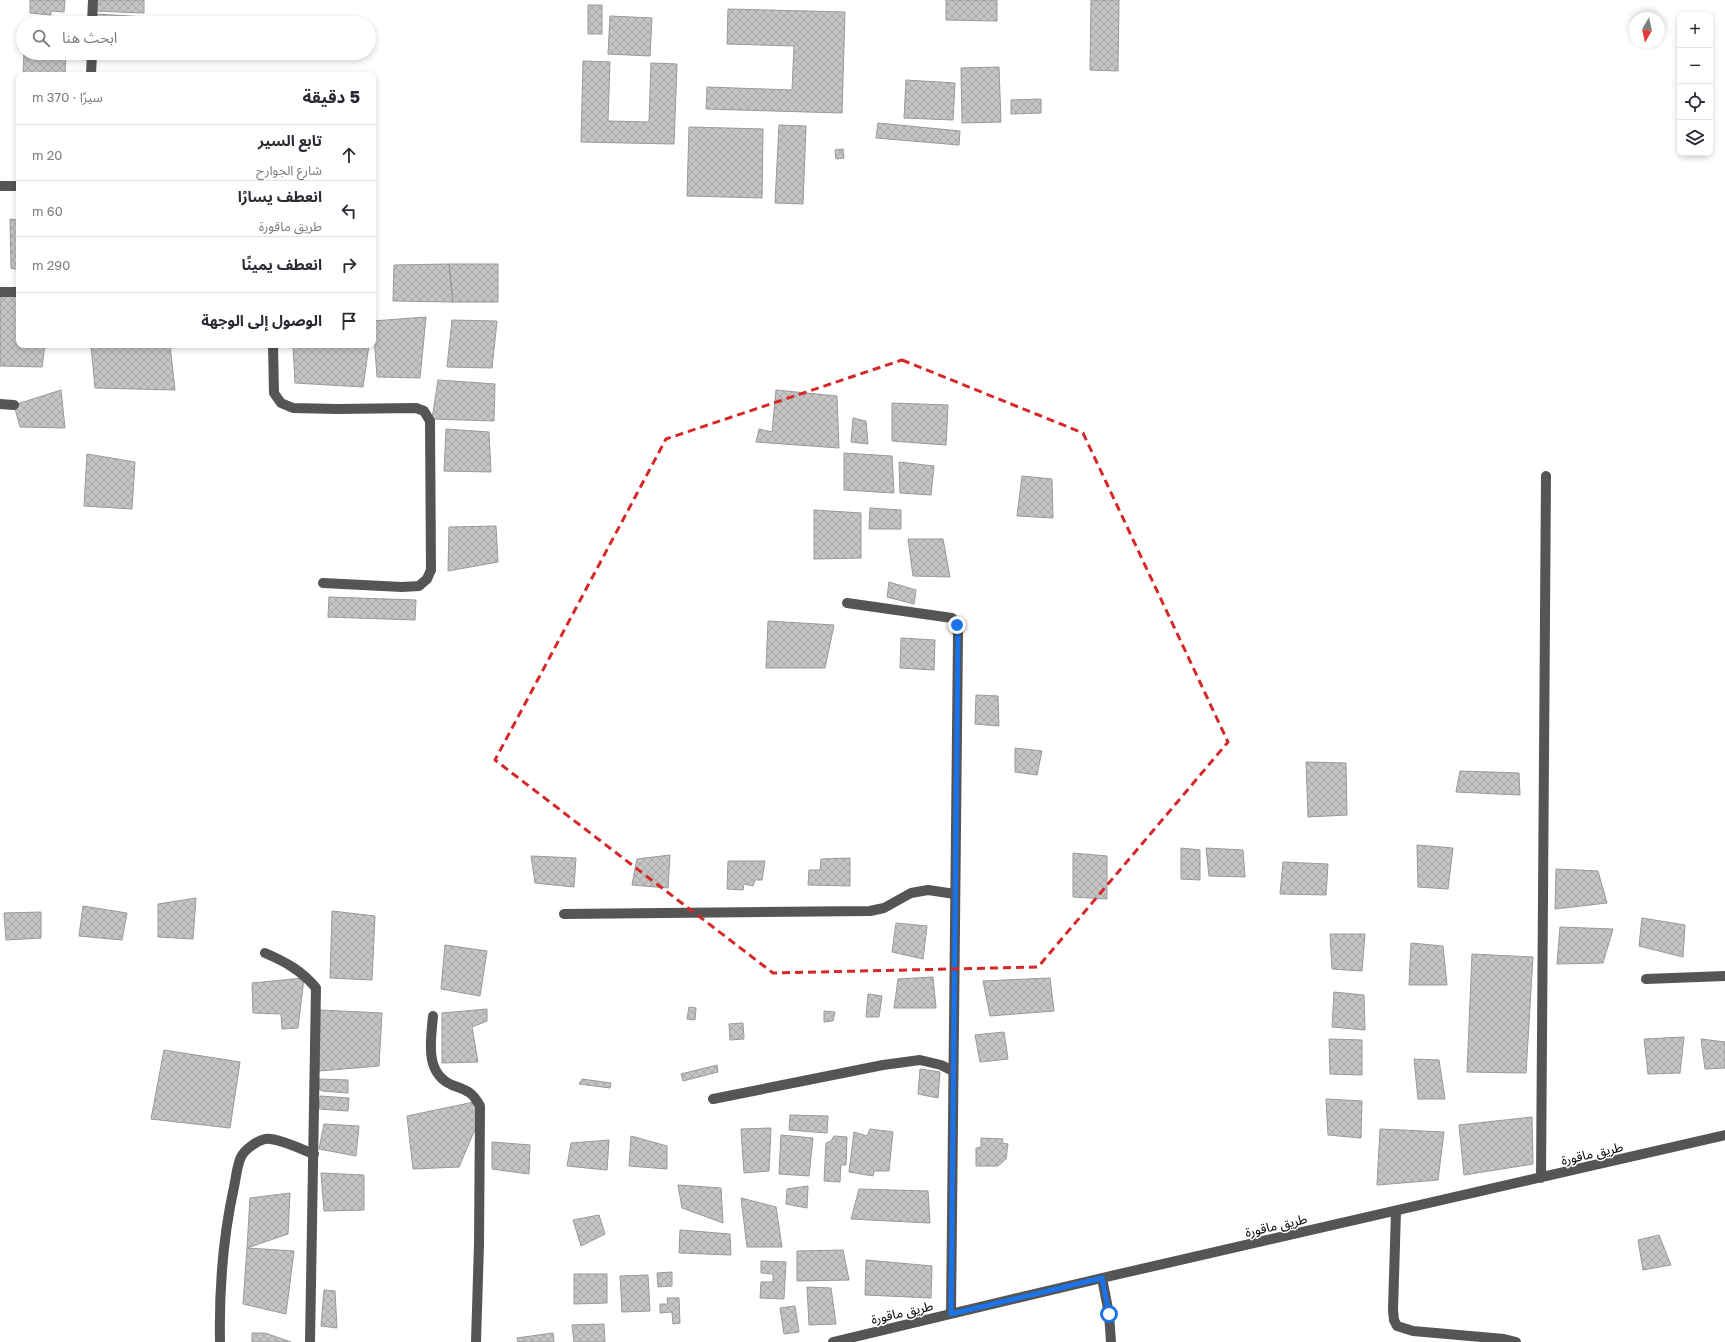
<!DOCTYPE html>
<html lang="ar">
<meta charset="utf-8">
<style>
:root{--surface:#fff;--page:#f2f2f3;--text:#2b2b33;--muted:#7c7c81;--line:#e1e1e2}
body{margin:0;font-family:"Golos Text","Noto Sans Arabic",sans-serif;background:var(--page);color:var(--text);direction:rtl}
.controls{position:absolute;right:12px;top:12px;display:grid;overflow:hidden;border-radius:8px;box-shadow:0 2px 6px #0003}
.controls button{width:36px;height:36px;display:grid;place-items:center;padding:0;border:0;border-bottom:1px solid var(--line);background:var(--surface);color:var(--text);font:20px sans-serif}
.compass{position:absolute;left:1629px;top:12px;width:36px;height:36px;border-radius:50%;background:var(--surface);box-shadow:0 2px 6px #0003;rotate:189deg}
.stop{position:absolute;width:12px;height:12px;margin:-9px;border:3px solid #1a73e8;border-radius:50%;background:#fff}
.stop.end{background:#1a73e8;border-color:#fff;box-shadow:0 1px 4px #0008}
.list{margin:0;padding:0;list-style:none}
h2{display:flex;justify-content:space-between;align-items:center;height:52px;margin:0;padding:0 16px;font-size:17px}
h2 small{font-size:13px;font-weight:400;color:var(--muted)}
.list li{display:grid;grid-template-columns:26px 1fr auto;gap:12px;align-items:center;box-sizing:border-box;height:56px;padding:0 16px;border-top:1px solid var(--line)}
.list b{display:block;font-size:15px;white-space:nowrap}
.list p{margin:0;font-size:13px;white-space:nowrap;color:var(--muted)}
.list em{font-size:13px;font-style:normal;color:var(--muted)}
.icon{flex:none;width:22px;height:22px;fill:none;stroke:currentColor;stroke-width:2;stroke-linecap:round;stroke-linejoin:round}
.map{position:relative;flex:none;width:1725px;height:1342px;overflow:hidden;direction:ltr}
.search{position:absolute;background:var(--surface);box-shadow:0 2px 6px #0003;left:16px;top:16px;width:360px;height:44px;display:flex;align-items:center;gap:10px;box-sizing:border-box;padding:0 14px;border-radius:22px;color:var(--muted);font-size:15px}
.panel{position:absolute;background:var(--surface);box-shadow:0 2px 6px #0003;left:16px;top:72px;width:360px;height:276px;border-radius:8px;direction:rtl}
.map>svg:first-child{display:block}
</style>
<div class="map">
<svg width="1725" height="1342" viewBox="0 0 1725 1342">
<defs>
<pattern id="building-cross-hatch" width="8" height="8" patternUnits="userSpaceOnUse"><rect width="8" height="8" fill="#c4c4c4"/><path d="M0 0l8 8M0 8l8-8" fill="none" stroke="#a7a7a7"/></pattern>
</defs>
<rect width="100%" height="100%" fill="#fff"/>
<path fill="url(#building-cross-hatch)" stroke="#999" d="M30,0h35l-1,12 -13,-1v4l-21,-2z
M94,0h50v13l-50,-2z
M946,0h51v21l-51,-1z
M1091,0h28l-1,71 -28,-1z
M588,5h14v29h-14z
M728,9l117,3 -3,101 -136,-4 1,-22 85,3 2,-44 -67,-2z
M96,14l66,4v5h-66z
M610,16l42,2 -2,38 -42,-2z
M24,53h42l-1,22h-42z
M97,53h63v4z
M583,61l27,1 -2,59 41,1 2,-59 26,1 -3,80 -93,-2z
M999,67l2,55 -39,1 -1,-55z
M906,80l49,3 -2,37 -49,-2z
M1041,99v14l-30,1v-14z
M878,123l82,8 -1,14 -83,-7z
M779,125l27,1 -3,78 -28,-1z
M689,127l74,2 -1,69 -75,-2z
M843,149l1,9 -8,1 -1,-9z
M10,219l9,1v50l-8,-2z
M449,264h49v38h-45z
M449,264l4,38 -60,-1 1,-36z
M0,295h19v50h26l-3,22 -42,-1z
M426,317l-6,61 -43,-1 -4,-56z
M452,320l45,1 -5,47 -45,-1z
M91,345h79l5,45 -80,-2z
M293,345h76l-6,42 -68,-4z
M438,380l57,4 -1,37 -62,-2z
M61,390l4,38 -45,-1 -6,-22z
M776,390l61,6 2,52 -83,-6 3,-13 13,3z
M892,403l56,2 -2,40 -54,-4z
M853,418l13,3 2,23 -17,-2z
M446,429l43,3 2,40 -47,-1z
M844,453l48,3 2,37 -50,-3z
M87,454l48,8 -3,47 -48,-3z
M899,462l35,4 -3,29 -31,-2z
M1022,476l30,3 1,39 -36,-2z
M870,508l31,2v19h-32z
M814,510l47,3v45l-47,1z
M496,526l2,36 -50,9 1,-44z
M908,539h35l7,38 -37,-1z
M889,582l27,8 -2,14 -27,-7z
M329,597l87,3 -1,20 -87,-3z
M768,621l66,4 -9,43h-59z
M901,638l34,2 -1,30 -34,-2z
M976,695l22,1 1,30 -24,-2z
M1015,748l27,3 -5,24 -22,-3z
M1306,762l40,1 1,52 -39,2z
M1460,771l59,2 1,22 -64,-3z
M1417,845l36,3 -5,41 -30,-2z
M1181,848l19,2v30l-19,-1z
M1206,848l37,2 2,27 -36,-1z
M1073,853l34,3v43l-34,-2z
M670,855l-2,33 -36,-3 5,-26z
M531,856l45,2 -2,29 -39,-4z
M850,858v28l-42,-1 1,-15h11l1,-11z
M728,861h37l-3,19h-7l-2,6 -9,-2 -1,6 -16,-1z
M1283,862l45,2 -2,31 -46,-1z
M1556,869l42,2 9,32 -52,6z
M196,898l-3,41 -35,-2v-33z
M83,906l44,7 -5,27 -43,-4z
M332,911l43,5 -3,64 -42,-2z
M41,912v26l-35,2 -2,-27z
M1642,918l43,7 -2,32 -44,-11z
M896,923l31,3 -4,33 -31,-7z
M1560,927l53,2 -10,34 -46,1z
M1330,934h35l-3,37 -30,-2z
M1411,943l32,3 4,39h-38z
M445,945l42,6 -7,45 -39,-7z
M1472,954l61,3 -7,116 -59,-1z
M933,977l3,31h-42l4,-29z
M304,978l-6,50 -16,1 -1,-15 -28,-1 -1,-30z
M1050,978l4,33 -64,5 -7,-35z
M1334,992l30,3 1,35 -33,-3z
M868,994l14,2 -3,21h-13z
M689,1007l7,1 -1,12 -8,-1z
M487,1009v12l-15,6 6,35 -36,1v-50z
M320,1010l62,3 -3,53 -60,5z
M824,1011l11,1 -2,9 -9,1z
M743,1023l1,16 -14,1 -1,-16z
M1004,1032l4,27 -28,3 -5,-27z
M1684,1037l-4,36 -32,1 -4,-35z
M1329,1039l33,1v35l-32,-1z
M1701,1039l24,3v26l-20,1z
M164,1050l76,12 -10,66 -79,-9z
M1414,1059l25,1 6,39h-27z
M717,1065l1,7 -35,9 -2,-7z
M920,1069l20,3 -2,26 -20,-4z
M319,1079l29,1v13l-26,-2 -3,-2z
M582,1079l29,4 -1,5 -31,-4z
M320,1096l29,2 -1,13 -29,-2z
M1326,1099l36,2 -1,37 -33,-3z
M474,1102l5,18 -20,47 -46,2 -6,-53z
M790,1115l38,1 -1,17 -38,-3z
M1532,1117l1,47 -69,11 -5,-50z
M324,1124l35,2 -3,30 -37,-7z
M771,1128l-2,43 -25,2 -3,-44z
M870,1129l23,3 -4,39h-15l-1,5 -24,-4 5,-40 13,4z
M1380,1129l64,3 -6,48 -61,5z
M781,1135l32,3 -4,38 -30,-2z
M631,1136l36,10v23l-38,-3z
M834,1136l13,1 -1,28h-5l-1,17 -16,-1 2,-38 5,-2z
M981,1138l22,1 -1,4 6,1 -2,15 -8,7h-22v-18l5,-1z
M609,1140l-2,30 -40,-4 4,-23z
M492,1142l38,3 -1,29 -37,-5z
M321,1173l43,2v35l-40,1z
M678,1185l43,3 2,35 -41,-15z
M808,1186l-1,22 -21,-4 1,-15z
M859,1189l69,2 2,32 -79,-4z
M290,1193l-2,41 -41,14 3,-50z
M741,1198l35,9 6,40h-35z
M599,1215l6,19 -24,12 -8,-26z
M680,1230l50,4 1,21 -52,-2z
M1659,1235l12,30 -28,5 -5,-30z
M247,1248l47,3 -8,63 -43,-10z
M843,1250l6,30 -52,1v-30z
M866,1260l66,6 -1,32 -66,-3z
M761,1261l25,1 -2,37 -24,-1 1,-16h12v-8l-12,-1z
M672,1272v14l-14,1 -1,-14z
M574,1274h33v29l-33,1z
M648,1275l2,36 -28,1 -2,-36z
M807,1287l24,1 5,36 -27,1z
M324,1290l11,1 2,37 -16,-2z
M667,1298h12l1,25 -7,1 -1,-12 -12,1v-9h8z
M795,1306l4,26 -15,2 -4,-26z
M604,1324l1,18h-31l-2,-17z
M252,1333h13l26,9h-39z
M553,1333l1,9h-36l-1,-4z"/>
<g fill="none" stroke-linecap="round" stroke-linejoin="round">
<path stroke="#555" stroke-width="10" d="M92,23l1,-23
M91,75l1,-22
M0,186h19
M0,292h19
M273,345l1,48 7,10 12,5 44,1 79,-1 8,3 6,10 1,149 -4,9 -8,7 -17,1 -79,-4
M0,404l14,1
M847,603l105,15 5,7 1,10 -7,679
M564,914l306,-3 14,-3 27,-15 17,-3 27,4
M265,953c21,9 37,18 51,35l-6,354
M1646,979l79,-3
M433,1016c-2,24 -9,57 19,69 14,5 20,6 28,21l-1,138 -3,98
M713,1099l170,-34 37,-5 21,5 12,6
M1541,1178l5,-702
M1396,1211l-3,99 1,10 3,6 16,5 91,8 12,3
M1102,1278l7,36 2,28
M220,1342c-1,-52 3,-105 14,-155 2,-9 3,-22 7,-30 4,-8 16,-16 24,-18 11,-2 38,11 49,15
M833,1342l269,-64 623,-143"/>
</g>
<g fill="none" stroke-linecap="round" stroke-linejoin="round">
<path stroke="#1a73e8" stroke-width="5" d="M957,625l1,10 -7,679 151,-36 7,36"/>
</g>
<path fill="none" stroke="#d62828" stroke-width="3" stroke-dasharray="8 5" stroke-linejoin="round" d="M902,360l181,73 145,309 -190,225 -265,6 -278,-213 171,-321z"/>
<g text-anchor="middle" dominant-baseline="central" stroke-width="3" stroke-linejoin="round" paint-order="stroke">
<g font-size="13" fill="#000" stroke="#fff">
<text transform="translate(1592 1153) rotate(-13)">طريق ماقورة</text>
<text transform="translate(1276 1225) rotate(-13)">طريق ماقورة</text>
<text transform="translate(902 1312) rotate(-13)">طريق ماقورة</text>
</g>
</g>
</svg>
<div class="controls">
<button>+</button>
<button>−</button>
<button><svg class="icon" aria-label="locate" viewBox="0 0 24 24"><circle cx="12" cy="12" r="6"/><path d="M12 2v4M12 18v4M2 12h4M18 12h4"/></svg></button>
<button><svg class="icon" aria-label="layers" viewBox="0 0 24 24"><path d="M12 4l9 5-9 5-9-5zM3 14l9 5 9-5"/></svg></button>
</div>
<svg class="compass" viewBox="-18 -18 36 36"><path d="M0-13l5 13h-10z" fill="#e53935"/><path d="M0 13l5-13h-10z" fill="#7c7c81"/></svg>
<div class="stop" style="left:1109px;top:1314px"></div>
<div class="stop end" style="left:957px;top:625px"></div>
<div class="search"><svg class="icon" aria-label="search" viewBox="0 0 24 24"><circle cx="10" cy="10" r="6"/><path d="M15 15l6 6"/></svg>ابحث هنا</div>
<section class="panel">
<h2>5 دقيقة<small>سيرًا · 370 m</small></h2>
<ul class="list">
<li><svg class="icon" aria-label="ahead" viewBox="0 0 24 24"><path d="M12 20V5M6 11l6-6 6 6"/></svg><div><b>تابع السير</b><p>شارع الجوارح</p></div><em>20 m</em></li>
<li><svg class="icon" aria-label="left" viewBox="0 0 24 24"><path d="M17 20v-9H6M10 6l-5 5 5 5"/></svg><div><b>انعطف يسارًا</b><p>طريق ماقورة</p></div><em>60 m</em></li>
<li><svg class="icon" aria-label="right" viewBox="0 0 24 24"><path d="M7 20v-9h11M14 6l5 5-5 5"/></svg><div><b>انعطف يمينًا</b></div><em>290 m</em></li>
<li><svg class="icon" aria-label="arrive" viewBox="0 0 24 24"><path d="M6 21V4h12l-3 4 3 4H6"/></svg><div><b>الوصول إلى الوجهة</b></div></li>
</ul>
</section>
</div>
